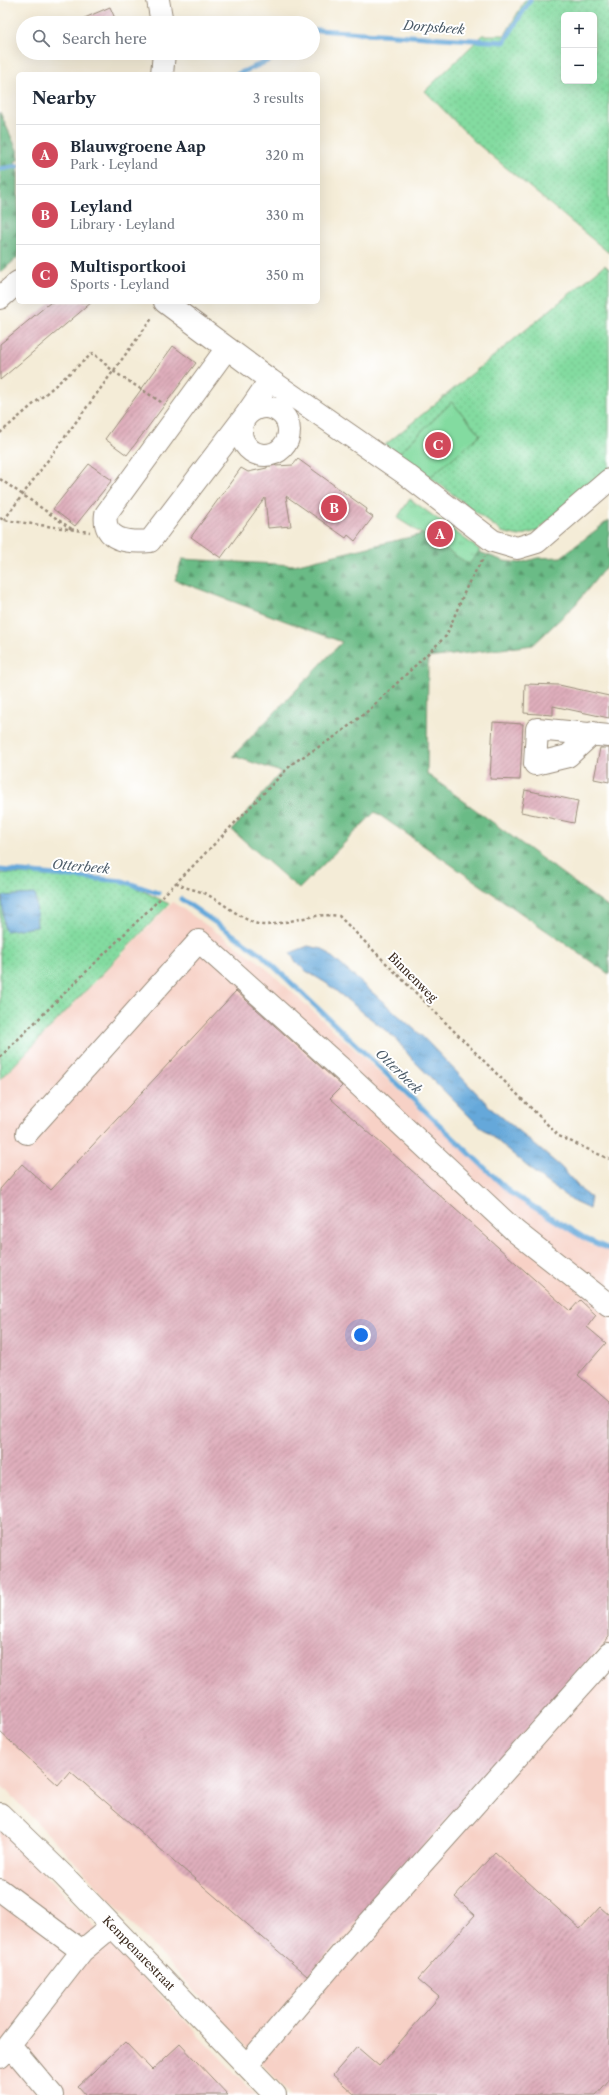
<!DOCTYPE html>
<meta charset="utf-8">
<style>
:root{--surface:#fff;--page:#f6f6f7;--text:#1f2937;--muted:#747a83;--line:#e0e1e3;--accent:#d1495b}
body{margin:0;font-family:"Libre Caslon Text",serif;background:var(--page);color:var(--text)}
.controls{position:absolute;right:12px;top:12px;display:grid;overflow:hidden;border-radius:6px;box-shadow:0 4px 16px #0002}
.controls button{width:36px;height:36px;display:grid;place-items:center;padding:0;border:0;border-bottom:1px solid var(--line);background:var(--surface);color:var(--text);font:20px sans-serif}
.you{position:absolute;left:361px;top:1335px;width:14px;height:14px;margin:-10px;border:3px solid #fff;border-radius:50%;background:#1a73e8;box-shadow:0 0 0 6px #1a73e833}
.badge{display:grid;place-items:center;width:26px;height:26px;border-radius:50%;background:var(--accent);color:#fff;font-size:13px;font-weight:700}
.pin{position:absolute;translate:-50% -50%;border:2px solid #fff;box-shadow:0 1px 4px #0006}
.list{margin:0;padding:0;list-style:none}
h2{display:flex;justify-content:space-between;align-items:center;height:52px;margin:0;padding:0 16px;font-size:17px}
h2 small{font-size:13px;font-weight:400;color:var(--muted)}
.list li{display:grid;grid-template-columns:26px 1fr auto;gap:12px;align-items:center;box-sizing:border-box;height:60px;padding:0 16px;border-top:1px solid var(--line)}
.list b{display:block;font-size:15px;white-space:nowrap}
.list p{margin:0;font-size:13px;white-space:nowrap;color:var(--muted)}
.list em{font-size:13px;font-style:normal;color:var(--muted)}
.icon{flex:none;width:22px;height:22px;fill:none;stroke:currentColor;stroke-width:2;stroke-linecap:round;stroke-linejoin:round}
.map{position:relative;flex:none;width:609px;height:2095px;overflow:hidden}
.search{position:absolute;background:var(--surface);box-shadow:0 4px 16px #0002;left:16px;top:16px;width:304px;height:44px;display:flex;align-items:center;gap:10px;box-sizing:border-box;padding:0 14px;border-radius:22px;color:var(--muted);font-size:15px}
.panel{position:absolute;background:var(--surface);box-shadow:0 4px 16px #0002;left:16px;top:72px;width:304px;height:232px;border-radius:6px}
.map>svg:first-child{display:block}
</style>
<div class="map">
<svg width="609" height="2095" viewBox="0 0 609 2095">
<defs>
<pattern id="grass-dots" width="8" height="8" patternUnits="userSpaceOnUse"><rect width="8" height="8" fill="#83dba0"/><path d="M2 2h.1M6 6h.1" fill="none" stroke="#72bc89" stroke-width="1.8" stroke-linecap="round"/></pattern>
<pattern id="forest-firs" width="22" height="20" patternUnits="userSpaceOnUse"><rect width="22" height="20" fill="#6abb86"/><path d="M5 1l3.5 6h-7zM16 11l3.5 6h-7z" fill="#58986d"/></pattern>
<pattern id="park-tufts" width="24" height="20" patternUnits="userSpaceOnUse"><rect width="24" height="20" fill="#83dba0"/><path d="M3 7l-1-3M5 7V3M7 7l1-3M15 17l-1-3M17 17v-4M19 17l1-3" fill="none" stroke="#72bc89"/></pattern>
<pattern id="water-ripples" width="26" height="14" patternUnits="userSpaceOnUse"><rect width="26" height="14" fill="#65a8da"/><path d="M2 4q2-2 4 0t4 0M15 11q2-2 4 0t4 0" fill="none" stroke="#5489b0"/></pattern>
<pattern id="building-hatch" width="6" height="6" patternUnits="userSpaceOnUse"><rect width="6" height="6" fill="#dfaebc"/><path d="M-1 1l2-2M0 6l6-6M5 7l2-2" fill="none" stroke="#b68e98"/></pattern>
</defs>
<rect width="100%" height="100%" fill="#fff"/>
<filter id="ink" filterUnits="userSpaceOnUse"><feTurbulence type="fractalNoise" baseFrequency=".025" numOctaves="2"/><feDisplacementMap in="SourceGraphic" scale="8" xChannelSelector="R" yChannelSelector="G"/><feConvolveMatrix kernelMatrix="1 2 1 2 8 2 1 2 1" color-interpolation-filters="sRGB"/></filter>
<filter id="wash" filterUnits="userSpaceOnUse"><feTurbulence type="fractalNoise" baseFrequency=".012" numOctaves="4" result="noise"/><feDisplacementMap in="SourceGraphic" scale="16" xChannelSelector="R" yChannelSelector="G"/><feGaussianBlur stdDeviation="0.9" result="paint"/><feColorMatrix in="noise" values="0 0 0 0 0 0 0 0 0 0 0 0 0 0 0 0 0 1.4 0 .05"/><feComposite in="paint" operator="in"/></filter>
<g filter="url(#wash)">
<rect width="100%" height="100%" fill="#f4ecd7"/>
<path fill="#f7d1c6" d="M173,902l85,59 253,232 80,52 18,4v846h-318l-201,-217 -90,-94v-704z
M0,1827l102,107 154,161h-256z"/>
<path fill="url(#grass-dots)" stroke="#5f825f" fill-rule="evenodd" d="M525,0h84v253l-135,-112 -49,-50 58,-56h22zM564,15h30v66h-30z
M605,265l4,4v199l-72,63 -18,5 -17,-4 -72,-55 50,-42 -28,-33 -56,54 -11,-11z
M0,873l123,8 46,23 -169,176z"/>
<path fill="url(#forest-firs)" stroke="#527252" d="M0,112l18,40v8l-3,1 3,9v87l-18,16z
M609,520v43l-34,42 -42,40 -105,13 -1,116 182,134v66l-234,-162 -76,77 -67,-59 49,-58 -48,-16 109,-114 -167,-62 7,-21 112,6 133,-32 77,28 16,2 17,-5 24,-1z"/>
<path fill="url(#park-tufts)" stroke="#5f825f" d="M410,499l70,51 -11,14 -72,-46z"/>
<path fill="#83dba0" stroke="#5f825f" d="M452,402l28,33 -50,42 -34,-21z"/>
<path fill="url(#water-ripples)" stroke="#50697c" d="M34,894l2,3 1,30 -31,4 -2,-2 -2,-33z
M308,946l15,3 100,88 67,70 71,60 23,26 7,5 -2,11 -15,-7 -32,-23 -68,-58 -62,-62 -17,-21 -69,-55 -20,-12 -10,-9 -6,-9z"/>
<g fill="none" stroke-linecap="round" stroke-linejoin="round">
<path stroke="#65a8da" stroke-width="5" d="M313,33l4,-3 187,12 26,-42
M238,74l48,-21
M0,169l18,-3
M0,870l123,11 35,12
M181,899l80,55 250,239 75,46 23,10"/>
</g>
<g id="blocks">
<path fill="url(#building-hatch)" d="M110,7l7,16h-44z
M51,302h41l-92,78v-36z
M173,346l23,17 -69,92 -22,-16z
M268,459l8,7 17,-1 5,-6 69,50 -1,3 7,5 -18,24 -7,-6 -2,3 -60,-42 5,30 -23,2 -3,-30 -44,60 -30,-21 50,-69 7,4 19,-4z
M89,464l23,16 -37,46 -22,-17z
M525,684l34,1 50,11v22l-56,-12v9l-29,-2z
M493,722l30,2 -3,56 -30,-1z
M600,748h9v34l-15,-3z
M525,790l53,11 -4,22 -53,-11z
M236,991l106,95 -12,12 240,213 10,-11 16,15 -9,12 19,16 -28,32 31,27v235l-302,339 -237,-205 -12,14 -58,-53v-543l22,-25 29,26z
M495,1852l85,77 20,-22 9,8v165l-13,15h-241l-22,-20 24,-28 22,19 60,-69 -21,-18 57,-64 -20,-18z
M125,2042l27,28 28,-26 48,51h-142l-8,-9z"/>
</g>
</g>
<g filter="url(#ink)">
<use href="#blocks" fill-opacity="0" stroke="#988b7a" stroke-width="1"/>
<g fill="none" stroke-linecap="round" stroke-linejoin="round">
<defs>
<path id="minor" d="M158,0l4,23
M162,74l2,-21
M0,298l18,-16
M165,302l105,78 137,95 86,66 24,7 20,-6 72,-62
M227,348l-121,166c-4,27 23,29 44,27l96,-126 24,-35
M241 431a24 24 0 1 1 48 0a24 24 0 1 1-48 0Z
M593,733l-25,23 -33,8 2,-35 72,7
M27,1133l172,-192 145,130 172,161 93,73
M0,1814l64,62 211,219
M0,1890l82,61 -82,106
M82,1951l30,-25
M10,2045l42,50
M247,2065l96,-113 266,-298"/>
</defs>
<use href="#minor" stroke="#988b7a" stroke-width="24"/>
<path stroke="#988b7a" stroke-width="2.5" stroke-dasharray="3 3" stroke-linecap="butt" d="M0,433l93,-80 20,18 51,33
M0,479l73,51
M0,518l4,2 86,12
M4,520l149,-203
M176,882c9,7 15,6 25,10 19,6 45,34 65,33 25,-2 49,-13 73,-9l220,220 50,23
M0,1057l189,-187 104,-107 43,-27 33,-26 77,-74 22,-52 16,-27"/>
<use href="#minor" stroke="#fff" stroke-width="22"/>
</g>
</g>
<g text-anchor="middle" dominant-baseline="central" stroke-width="4" stroke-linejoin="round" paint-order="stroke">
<g font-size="12" fill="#3b2a1e" stroke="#fff">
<text transform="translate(413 977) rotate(45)">Binnenweg</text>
<text transform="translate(139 1953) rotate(46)">Kempenarestraat</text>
</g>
<g font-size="13" font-style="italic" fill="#4c5c69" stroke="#fff">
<text transform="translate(434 27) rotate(4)">Dorpsbeek</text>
<text transform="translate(81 866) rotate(5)">Otterbeek</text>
<text transform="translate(399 1071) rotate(44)">Otterbeek</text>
</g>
</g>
</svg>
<div class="controls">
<button>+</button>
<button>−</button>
</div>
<div class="you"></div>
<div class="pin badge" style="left:440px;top:534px">A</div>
<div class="pin badge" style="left:334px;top:508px">B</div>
<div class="pin badge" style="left:438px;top:445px">C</div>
<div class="search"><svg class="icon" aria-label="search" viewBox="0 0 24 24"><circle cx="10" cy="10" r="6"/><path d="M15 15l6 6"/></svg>Search here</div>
<section class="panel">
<h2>Nearby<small>3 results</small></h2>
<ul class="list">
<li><span class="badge">A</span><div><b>Blauwgroene Aap</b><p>Park · Leyland</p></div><em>320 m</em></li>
<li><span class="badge">B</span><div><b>Leyland</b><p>Library · Leyland</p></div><em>330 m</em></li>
<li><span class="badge">C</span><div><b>Multisportkooi</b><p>Sports · Leyland</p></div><em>350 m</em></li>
</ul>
</section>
</div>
